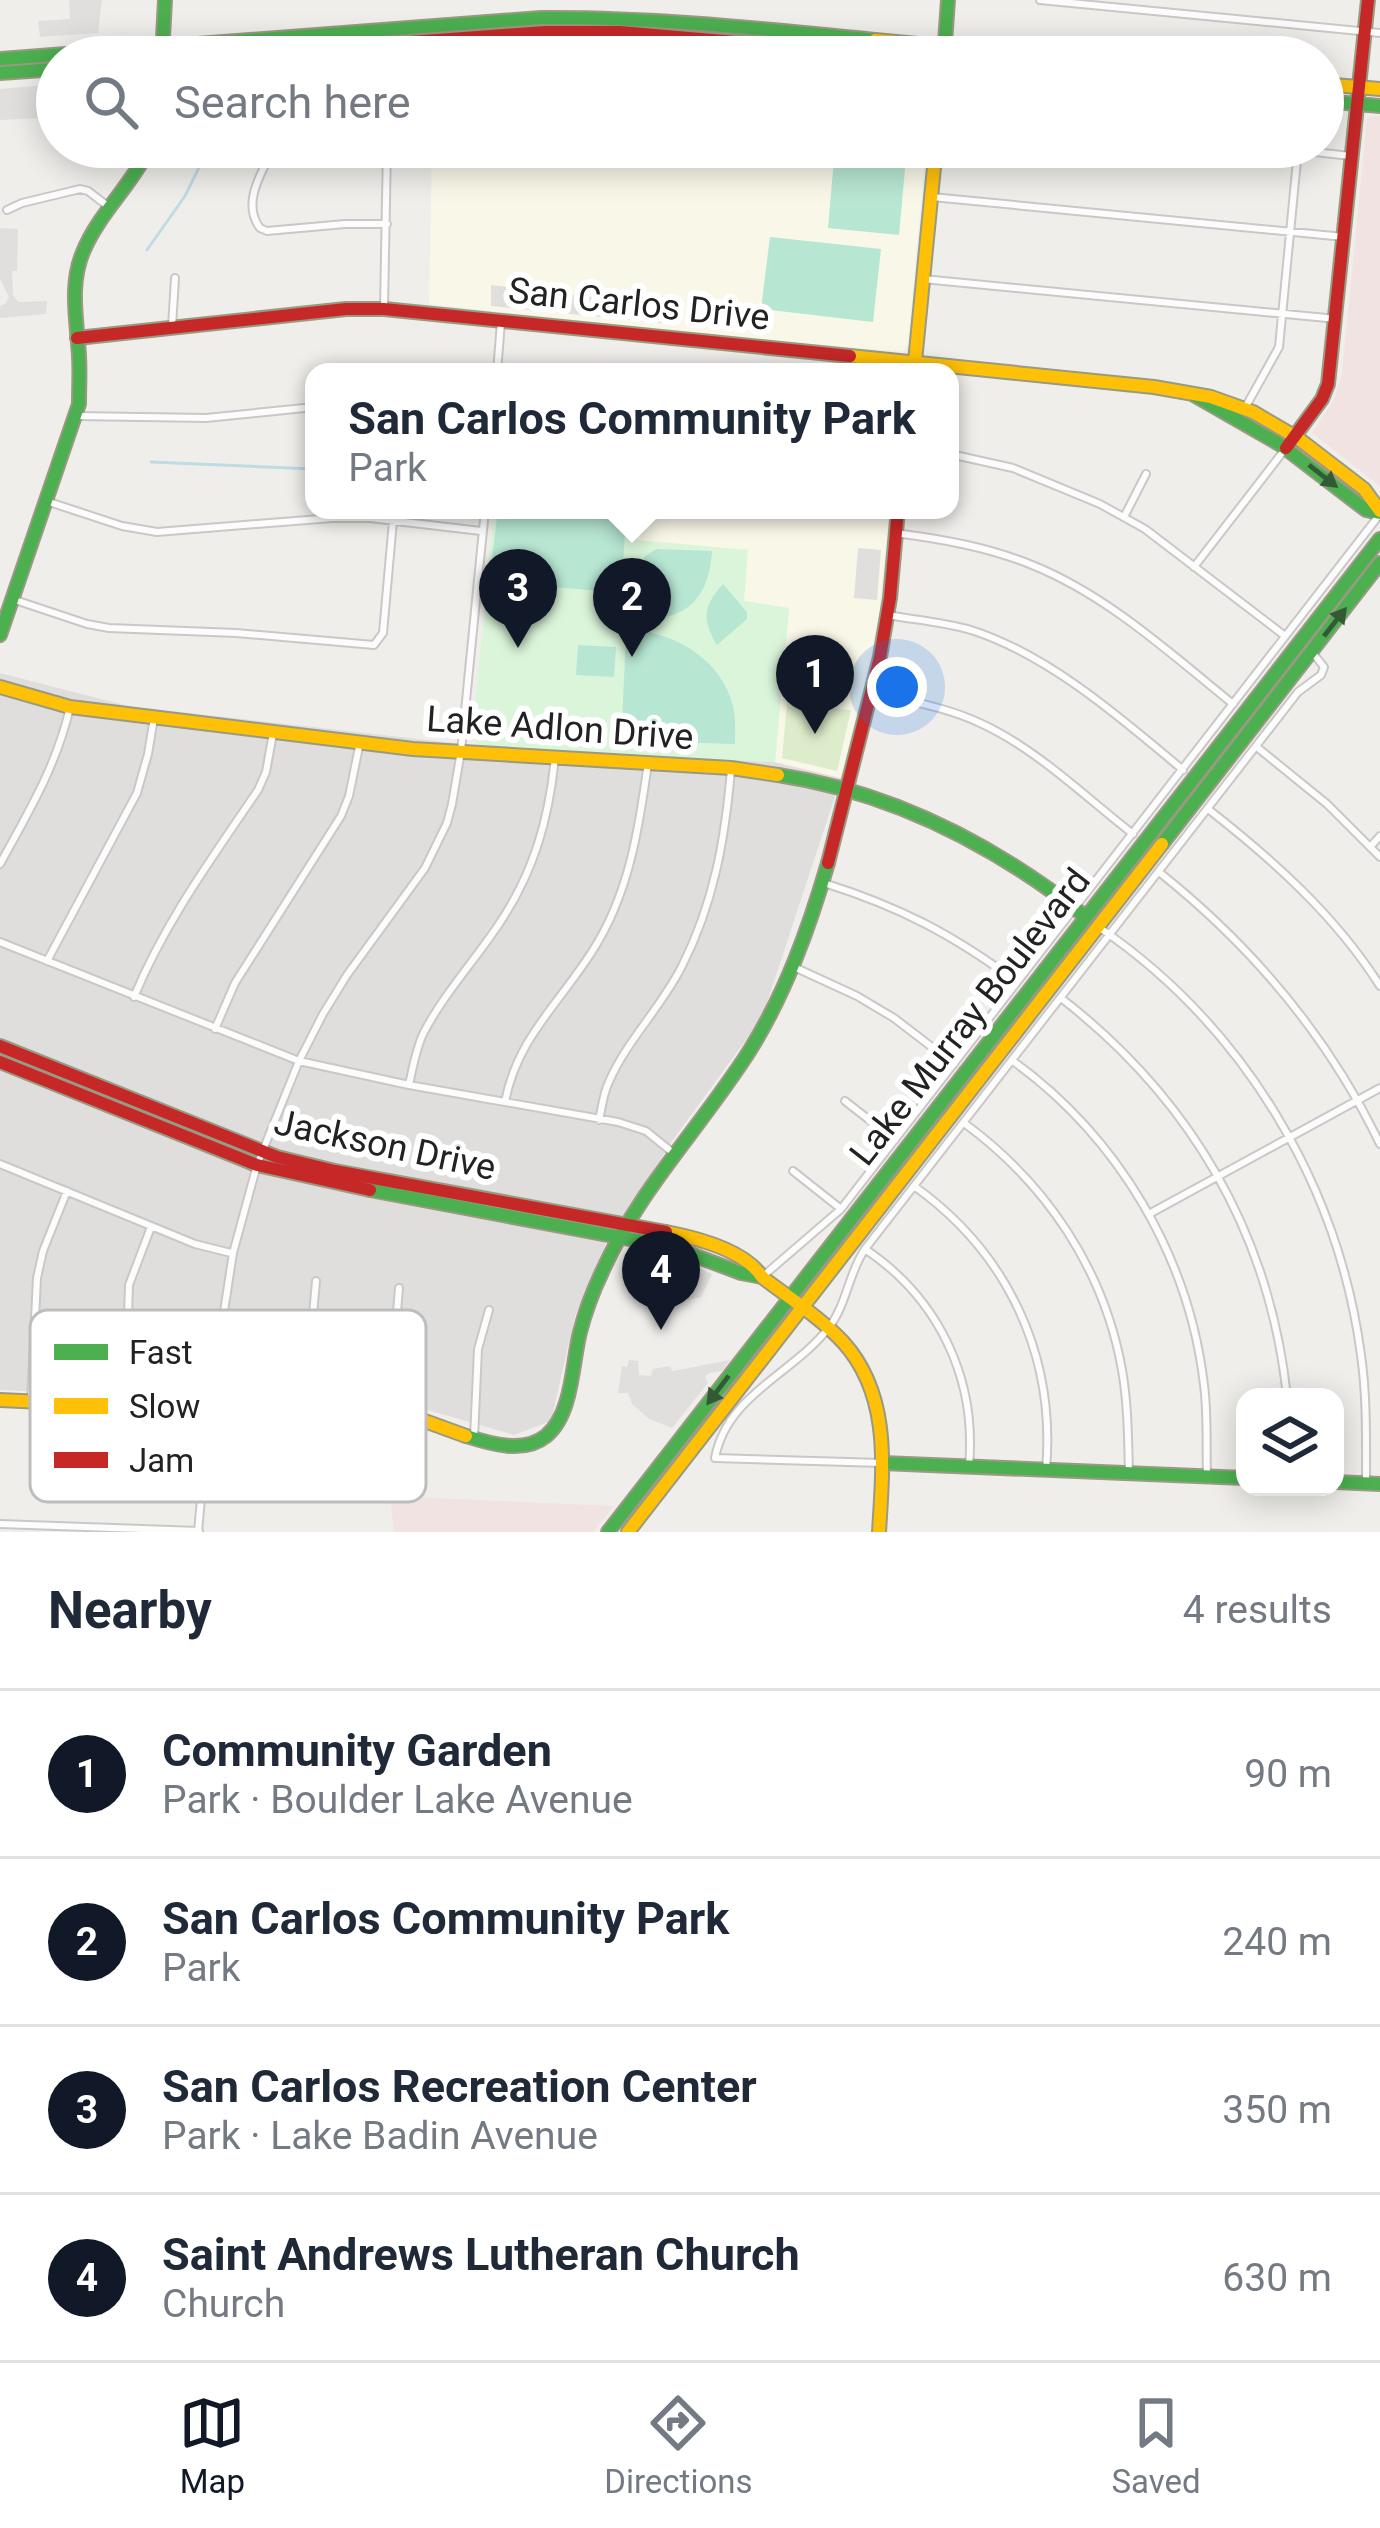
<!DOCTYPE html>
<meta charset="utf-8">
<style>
:root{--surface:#fff;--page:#f6f6f7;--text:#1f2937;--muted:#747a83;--line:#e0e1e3;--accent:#111827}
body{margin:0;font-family:Roboto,sans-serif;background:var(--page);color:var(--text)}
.controls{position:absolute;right:36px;bottom:36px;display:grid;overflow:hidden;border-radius:24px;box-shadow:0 6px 30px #0003}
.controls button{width:108px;height:108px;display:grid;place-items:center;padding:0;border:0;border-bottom:3px solid var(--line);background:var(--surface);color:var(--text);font:60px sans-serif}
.you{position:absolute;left:897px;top:687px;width:42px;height:42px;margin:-30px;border:9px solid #fff;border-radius:50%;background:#1a73e8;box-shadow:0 0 0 18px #1a73e833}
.badge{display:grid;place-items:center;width:78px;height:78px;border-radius:50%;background:var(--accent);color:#fff;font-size:39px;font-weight:700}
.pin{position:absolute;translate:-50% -99px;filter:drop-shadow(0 3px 6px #0008)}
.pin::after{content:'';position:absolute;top:63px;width:42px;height:36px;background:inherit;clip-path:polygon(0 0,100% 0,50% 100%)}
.popup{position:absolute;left:305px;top:363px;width:654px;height:156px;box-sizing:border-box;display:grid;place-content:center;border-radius:24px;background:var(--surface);filter:drop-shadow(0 3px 9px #0005);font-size:39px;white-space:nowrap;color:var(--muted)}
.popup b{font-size:45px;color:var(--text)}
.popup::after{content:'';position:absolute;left:50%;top:100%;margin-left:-24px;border:24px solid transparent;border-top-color:var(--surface)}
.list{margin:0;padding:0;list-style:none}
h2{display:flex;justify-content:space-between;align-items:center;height:156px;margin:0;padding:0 48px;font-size:51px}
h2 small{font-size:39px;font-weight:400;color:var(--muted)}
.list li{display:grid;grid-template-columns:78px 1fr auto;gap:36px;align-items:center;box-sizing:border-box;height:168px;padding:0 48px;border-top:3px solid var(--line)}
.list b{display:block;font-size:45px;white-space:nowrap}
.list p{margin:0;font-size:39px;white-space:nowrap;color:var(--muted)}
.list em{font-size:39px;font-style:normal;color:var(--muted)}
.icon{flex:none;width:66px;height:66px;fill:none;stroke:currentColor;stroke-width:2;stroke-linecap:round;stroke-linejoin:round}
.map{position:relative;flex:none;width:1380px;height:1532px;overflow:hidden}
.search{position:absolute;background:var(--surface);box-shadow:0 6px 30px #0003;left:36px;right:36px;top:36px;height:132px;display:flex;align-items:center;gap:30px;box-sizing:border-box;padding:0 42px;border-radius:66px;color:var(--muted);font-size:45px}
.sheet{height:828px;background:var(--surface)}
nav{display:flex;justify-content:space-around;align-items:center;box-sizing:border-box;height:168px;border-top:3px solid var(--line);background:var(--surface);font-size:33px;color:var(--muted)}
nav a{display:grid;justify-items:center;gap:6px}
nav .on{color:var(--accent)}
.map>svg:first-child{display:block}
</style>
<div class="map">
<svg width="1380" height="1532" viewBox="0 0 1380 1532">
<rect width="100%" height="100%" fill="#f0eeeb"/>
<path fill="#dfdedc" d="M0,673l128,33 351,40 296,16 66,16 -79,240 -87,119 -69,106 -31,73 -24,105 -37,14 -90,-26 -424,-19z"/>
<path fill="#f1e3e1" d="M1370,116h10v370l-68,-53 22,-34 8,-25 25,-255z
M390,1496l224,10 -21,26h-199z"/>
<path fill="#f8f7e8" d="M654,48l105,9h-317l100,-8z
M432,147h494l-18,196 -4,9 -166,-14 -309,-34z
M642,510l247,1 -10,107 -38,160 -66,-16 14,-153 -45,-8 -107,-61z"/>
<path fill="#ddeccb" d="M787,703l64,7 -14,61 -55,-13z"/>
<path fill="#daf5da" d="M494,510h148l-5,30 111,10 -4,51 45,7 -14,154 -296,-16 -5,-7 1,-34z"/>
<path fill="#b7e6d2" d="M835,147h72l-8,88 -71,-7z
M770,237l111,12 -8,73 -112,-13z
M498,510h38l90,9 -5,74 -132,-12z
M656,549l56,2c-3,48 -26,70 -73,68l5,-62z
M723,584l24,28v7l-30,26c-16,-26 -13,-40 6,-61z
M634,630c44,4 88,31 99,76 3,12 2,26 2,38l-102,-3 -11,-16 4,-91z
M578,645l38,2 -2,30 -38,-2z"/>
<path fill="#e0dfde" d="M69,0h33l-4,33 -58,4 -2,-16 32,-2z
M57,84v41h-7l-6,-7 -44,2v-31z
M0,228l18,1 -1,42h-5l1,24 5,7 29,-1 -1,13 -46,4v-12l5,-2 4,-7 -9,-18z
M491,285l181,21 -1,18 -180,-18z
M858,548l23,2 -4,50 -23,-2z
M688,1263l24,11 -11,23 -51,12 1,-16 12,-11 20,-4z
M629,1360l9,1 1,14 12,1 2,-7 16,-3 4,5 57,-11 -8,11 -13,2 -4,4 3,6 -36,45 -23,-9 -17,-15 -4,-11h-10l4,-27 5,1z"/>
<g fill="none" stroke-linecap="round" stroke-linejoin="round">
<path stroke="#bfdbe3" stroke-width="3" d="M147,250l38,-54 24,-49
M151,462l163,7
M802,510l47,3"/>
<defs>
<path id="street" d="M1040,0l340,33
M274,147c-12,25 -33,56 -14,81l7,3 78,-7h42
M1268,147l83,9
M932,197l412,40
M7,210l15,-7 58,-14 8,2 21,16
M923,279l414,40
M384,309l3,-162
M172,327l3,-49
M497,372l4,-50
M1245,408l34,-61 19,-197
M76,416l130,2 108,-11
M950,454l63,14 87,36 45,25 140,107
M46,501l76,25 35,6 175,-14h38l111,13
M1124,517l22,-43
M895,533c47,6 93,14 137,32 75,30 139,89 201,139
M1194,567l92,-119
M12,599l75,25 22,4 127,5 138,12 9,-12 10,-112
M887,615c29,5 56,7 84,15 78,25 150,88 212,140
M871,692c37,9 75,15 109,31 57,26 104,73 153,111
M1258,748l69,56 53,53
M1208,809c64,50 128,107 172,177
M1370,847l10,-11
M0,864c28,-51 57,-99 70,-157
M1159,872c94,75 169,164 221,272
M824,883c76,24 128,51 193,99
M1100,928c143,98 238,255 261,427 6,42 5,85 5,128
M0,942l299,119 110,24 209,37 28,9 26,21
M47,961l90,-168 11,-39 6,-36
M794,967l63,29 37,22 60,46
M134,997c31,-75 78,-139 124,-207l8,-18 7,-39
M1061,998c129,100 209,235 226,399
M215,1029l20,-46 106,-167 8,-20 11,-54
M1013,1061c105,76 176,195 191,324 4,30 2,61 3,92
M409,1085c4,-18 7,-37 15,-53 20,-38 51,-72 75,-108 35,-52 50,-105 56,-167
M845,1101l50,39
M505,1102c12,-64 55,-99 88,-152 36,-56 46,-122 55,-187
M599,1120c3,-12 4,-25 9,-36 18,-43 53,-76 74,-118 32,-63 43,-127 49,-196
M964,1123c82,60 140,146 158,247 6,34 6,68 7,103
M0,1164l195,80 36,9
M793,1171l48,38
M914,1186c94,67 142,170 132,284
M1149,1214l231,-126
M865,1249c73,49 112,129 104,217
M762,1277l79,-68 539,-695
M31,1401l6,-123 6,-27 24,-60
M125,1405l4,-120 22,-58
M304,1415l12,-134
M388,1417l11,-129
M474,1438l4,-89 11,-39
M882,1463l-167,-5c12,-64 79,-84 115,-132 17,-23 19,-54 35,-77l433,-557 23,-17 3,-8 -12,-15
M0,1524l199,7
M198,1532l11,-123 24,-156 24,-88 42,-104 24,-47 24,-39 78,-107 22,-45 5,-19 9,-53 24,-241"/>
<path id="fast" d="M162,57l3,-57
M944,57l4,-57
M0,59l541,-41c112,-1 222,11 334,22
M0,73l57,-4
M1323,101l57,5
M1194,395l87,50 85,65 14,3
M0,635l79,-231c0,-16 1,-32 0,-48 -2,-35 -10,-71 4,-104 16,-39 49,-67 67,-105
M778,775c114,17 218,71 308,142
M1162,844l218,-281
M370,1190l302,57 69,26 21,4
M466,1436c25,8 58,18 80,0 27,-22 26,-73 34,-104 5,-20 13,-41 22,-60 37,-83 100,-146 148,-222 36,-58 59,-122 78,-187
M882,1463l363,15
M1335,1482l45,2
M608,1532l772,-993"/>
<path id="slow" d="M875,40l182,17
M1323,84l57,5
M850,356l304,31 57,10 42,15 46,27 65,50 16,22
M914,372l22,-225
M0,687l70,20 343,42 318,19 47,7
M666,1232c31,6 79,18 96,45 27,21 58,40 81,65 48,53 40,124 36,190
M0,1400l422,20 44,16
M628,1532l534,-688"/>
<path id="jam" d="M209,57l336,-25h75l285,25
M77,338l269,-29h38l466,47
M1286,448l36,-49 6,-15 40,-384
M828,863l52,-206 10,-59 8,-88
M0,1046l277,111 58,14 331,61
M0,1062l257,103 113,25"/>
</defs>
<use href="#street" stroke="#c9c8c7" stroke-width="10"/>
<use href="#fast" stroke="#999a82" stroke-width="16"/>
<use href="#slow" stroke="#999a82" stroke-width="16"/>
<use href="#jam" stroke="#999a82" stroke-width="16"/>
<use href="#street" stroke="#fdfcfc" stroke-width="6"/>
<use href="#fast" stroke="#4caf50" stroke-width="12"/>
<use href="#slow" stroke="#ffc107" stroke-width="12"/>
<use href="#jam" stroke="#c62828" stroke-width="12"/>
</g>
<defs><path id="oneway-solid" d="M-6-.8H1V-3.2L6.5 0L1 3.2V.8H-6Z" transform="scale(3)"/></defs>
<g fill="#335a34">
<use href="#oneway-solid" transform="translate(1323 476) rotate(38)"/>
<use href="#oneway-solid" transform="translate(1335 622) rotate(-52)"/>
<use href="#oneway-solid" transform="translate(718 1390) rotate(127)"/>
</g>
<g text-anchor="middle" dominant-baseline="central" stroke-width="12" stroke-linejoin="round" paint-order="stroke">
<g font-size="36" fill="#222" stroke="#fff">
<text transform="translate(639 304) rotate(6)">San Carlos Drive</text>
<text transform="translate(560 728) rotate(4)">Lake Adlon Drive</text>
<text transform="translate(970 1017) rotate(-52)">Lake Murray Boulevard</text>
<text transform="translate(385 1145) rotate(12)">Jackson Drive</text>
</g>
</g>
<rect x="30" y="1310" width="396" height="192" rx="18" fill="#fff" stroke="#bdbdbd" stroke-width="3"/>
<rect x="54" y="1344" width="54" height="16" fill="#4caf50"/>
<rect x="54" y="1398" width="54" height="16" fill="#ffc107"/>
<rect x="54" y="1452" width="54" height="16" fill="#c62828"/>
<g font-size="33" fill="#222">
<text x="129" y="1364">Fast</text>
<text x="129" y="1418">Slow</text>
<text x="129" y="1472">Jam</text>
</g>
</svg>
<div class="controls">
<button><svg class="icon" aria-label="layers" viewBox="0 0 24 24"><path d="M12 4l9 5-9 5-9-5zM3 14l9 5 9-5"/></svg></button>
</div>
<div class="you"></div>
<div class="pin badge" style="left:815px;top:734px">1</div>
<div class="pin badge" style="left:632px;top:657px">2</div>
<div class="popup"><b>San Carlos Community Park</b>Park</div>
<div class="pin badge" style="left:518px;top:648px">3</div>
<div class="pin badge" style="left:661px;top:1330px">4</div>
<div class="search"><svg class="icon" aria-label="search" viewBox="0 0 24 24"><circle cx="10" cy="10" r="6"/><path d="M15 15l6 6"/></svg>Search here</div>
</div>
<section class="sheet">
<h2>Nearby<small>4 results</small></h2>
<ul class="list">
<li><span class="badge">1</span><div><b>Community Garden</b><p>Park · Boulder Lake Avenue</p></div><em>90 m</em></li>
<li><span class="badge">2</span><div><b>San Carlos Community Park</b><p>Park</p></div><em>240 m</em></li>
<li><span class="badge">3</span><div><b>San Carlos Recreation Center</b><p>Park · Lake Badin Avenue</p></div><em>350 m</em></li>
<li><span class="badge">4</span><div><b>Saint Andrews Lutheran Church</b><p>Church</p></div><em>630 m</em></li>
</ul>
</section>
<nav>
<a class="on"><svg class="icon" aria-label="map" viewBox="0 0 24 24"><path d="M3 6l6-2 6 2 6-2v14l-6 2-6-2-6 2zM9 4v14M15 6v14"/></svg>Map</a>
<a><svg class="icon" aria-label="directions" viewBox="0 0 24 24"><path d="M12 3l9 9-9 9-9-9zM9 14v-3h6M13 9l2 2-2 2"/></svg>Directions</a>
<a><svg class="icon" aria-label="saved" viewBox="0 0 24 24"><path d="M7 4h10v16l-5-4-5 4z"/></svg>Saved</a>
</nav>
